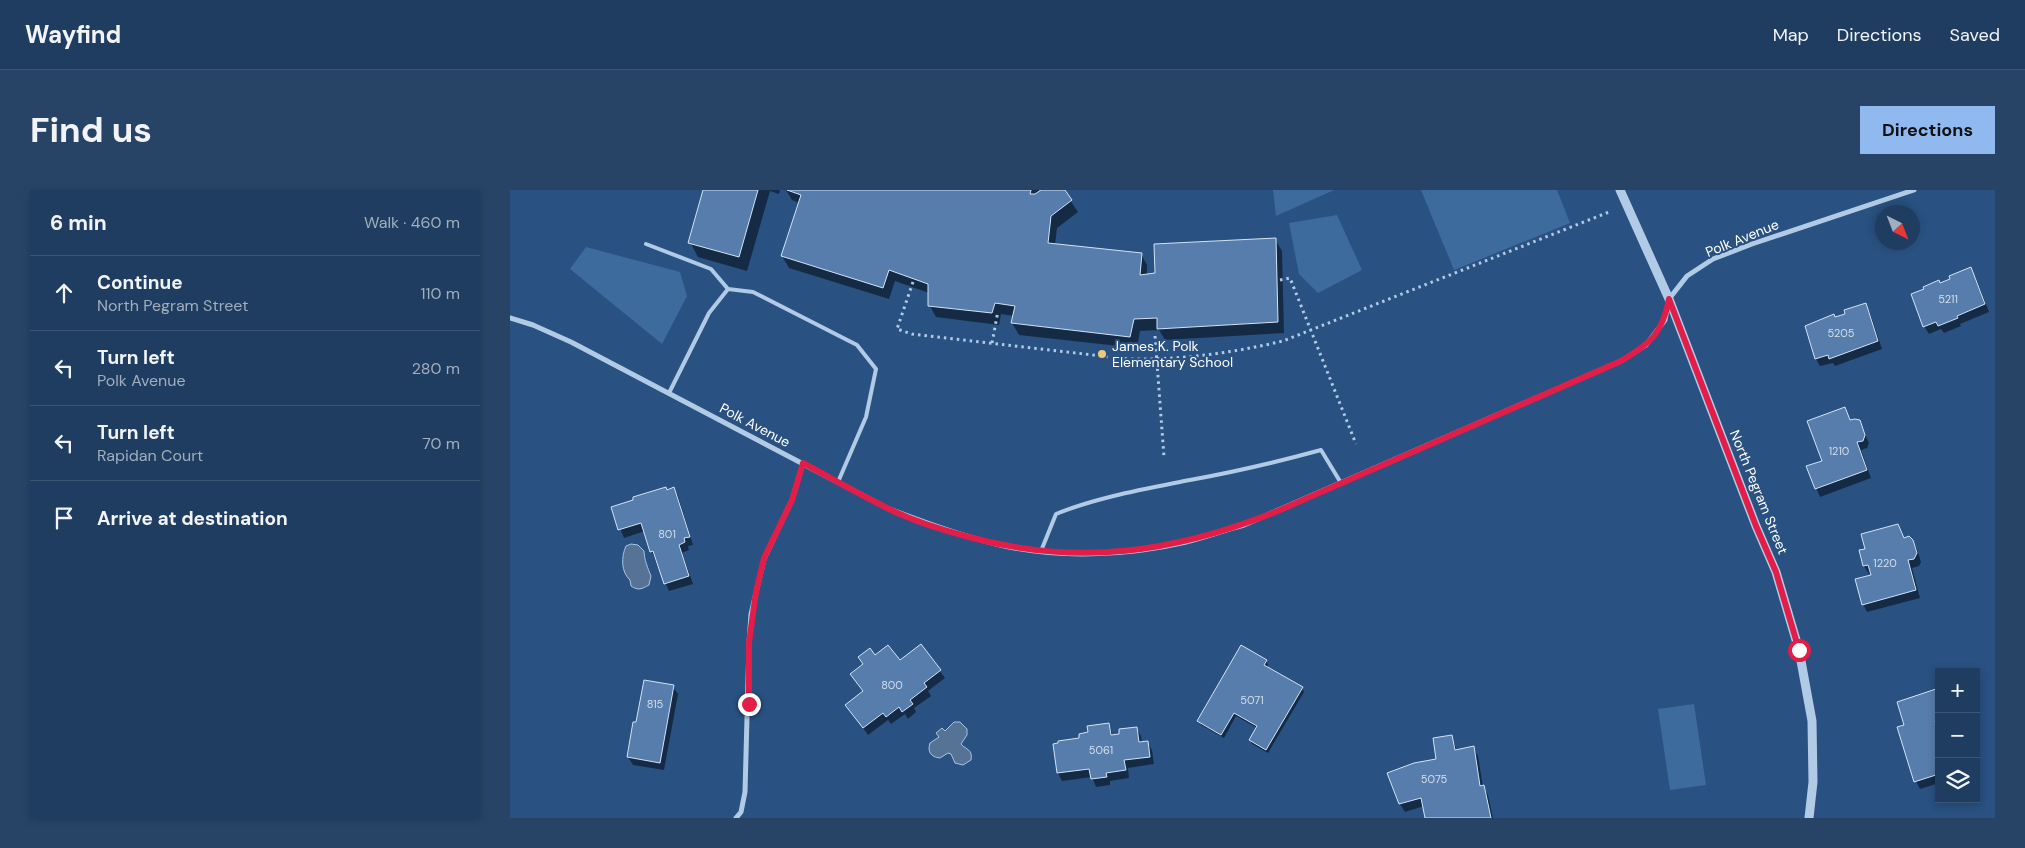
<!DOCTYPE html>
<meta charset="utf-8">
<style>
:root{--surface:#1f3d61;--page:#274467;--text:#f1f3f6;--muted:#a1aebd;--line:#3c5676;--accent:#90b9f0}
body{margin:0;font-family:"DM Sans",sans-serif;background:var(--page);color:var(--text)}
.controls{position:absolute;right:15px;bottom:15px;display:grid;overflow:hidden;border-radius:0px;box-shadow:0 2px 8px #0003}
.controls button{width:45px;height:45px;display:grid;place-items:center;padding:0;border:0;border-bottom:1px solid var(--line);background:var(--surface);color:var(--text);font:25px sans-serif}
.compass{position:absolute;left:1365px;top:15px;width:45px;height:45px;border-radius:50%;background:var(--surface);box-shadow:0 2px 8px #0003;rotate:138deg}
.stop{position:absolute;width:15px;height:15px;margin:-11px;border:4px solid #e11d48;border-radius:50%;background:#fff}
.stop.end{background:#e11d48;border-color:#fff;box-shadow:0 1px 5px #0008}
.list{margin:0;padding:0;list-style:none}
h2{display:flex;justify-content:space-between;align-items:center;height:65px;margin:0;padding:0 20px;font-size:21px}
h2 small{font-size:16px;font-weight:400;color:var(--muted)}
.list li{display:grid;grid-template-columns:32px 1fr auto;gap:15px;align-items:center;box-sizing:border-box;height:75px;padding:0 20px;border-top:1px solid var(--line)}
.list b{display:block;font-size:19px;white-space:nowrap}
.list p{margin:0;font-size:16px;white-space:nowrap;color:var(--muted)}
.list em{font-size:16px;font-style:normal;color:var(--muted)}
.icon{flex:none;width:28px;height:28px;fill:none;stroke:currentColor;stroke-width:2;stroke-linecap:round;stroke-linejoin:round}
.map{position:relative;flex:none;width:1485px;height:628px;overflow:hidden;border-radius:0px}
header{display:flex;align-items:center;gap:30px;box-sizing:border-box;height:70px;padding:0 25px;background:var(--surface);border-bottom:1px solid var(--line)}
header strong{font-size:24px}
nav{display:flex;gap:28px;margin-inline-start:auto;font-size:18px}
.intro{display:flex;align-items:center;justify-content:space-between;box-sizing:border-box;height:120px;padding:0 30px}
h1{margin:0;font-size:35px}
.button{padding:12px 22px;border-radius:0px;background:var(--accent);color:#111;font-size:18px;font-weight:700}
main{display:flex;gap:30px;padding:0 30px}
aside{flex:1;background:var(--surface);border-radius:0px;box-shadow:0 2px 8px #0003}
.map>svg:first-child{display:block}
</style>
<header>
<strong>Wayfind</strong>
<nav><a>Map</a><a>Directions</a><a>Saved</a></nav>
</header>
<div class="intro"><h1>Find us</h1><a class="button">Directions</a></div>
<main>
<aside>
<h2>6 min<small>Walk · 460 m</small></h2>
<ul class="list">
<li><svg class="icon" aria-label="ahead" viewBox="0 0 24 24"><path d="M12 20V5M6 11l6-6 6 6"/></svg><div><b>Continue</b><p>North Pegram Street</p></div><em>110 m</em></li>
<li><svg class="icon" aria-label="left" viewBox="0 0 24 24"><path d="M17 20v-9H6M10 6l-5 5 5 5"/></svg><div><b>Turn left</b><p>Polk Avenue</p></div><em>280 m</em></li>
<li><svg class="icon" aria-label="left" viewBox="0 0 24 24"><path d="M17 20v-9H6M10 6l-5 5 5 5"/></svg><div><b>Turn left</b><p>Rapidan Court</p></div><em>70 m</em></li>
<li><svg class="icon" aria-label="arrive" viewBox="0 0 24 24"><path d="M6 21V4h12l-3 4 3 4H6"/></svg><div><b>Arrive at destination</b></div></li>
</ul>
</aside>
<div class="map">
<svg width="1485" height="628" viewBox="0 0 1485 628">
<rect width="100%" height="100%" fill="#295181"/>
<path fill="#3e6b9e" d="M763,0h61l-58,26z
M911,0h136l13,33 -116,47z
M827,25l25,55 -44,23 -19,-19 -10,-51z
M76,57l94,25 7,24 -25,48 -92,-75z
M1184,514l12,81 -36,5 -12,-81z"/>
<path fill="#567294" stroke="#a6c5e6" d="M121,354l7,1 6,6c0,8 4,18 7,25l-2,9c-7,4 -11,6 -18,1l-1,-6c-9,-8 -9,-23 -4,-34z
M444,532h6l7,7v6l-6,9c5,6 12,5 10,16l-8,5 -8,-2 -4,-9 -3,-1 -8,5c-9,-1 -13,-6 -10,-15l9,-6 -3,-4 6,-5 3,3z"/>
<path fill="#0007" d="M195,0h75l-1,4 -9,-3 -23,80 -49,-14 -8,-15z
M276,0h253l-1,4 6,-4h19l15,22 -21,16 -2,17 86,9 6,11v10l10,-1 118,-35 7,12 2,82 -119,7 -6,-10 -19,1 -3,17 -118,-13 -7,-12 2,-7 -13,-2 -2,11 -63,-8 -6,-11 -1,-13 -34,-12 -6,18 -100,-31 -7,-12 17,-53 -7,-3z
M1465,86l14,36 -29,12 1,2 -17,7 -3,-4 -12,5 -5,-8 16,-41z
M1356,115l4,8 12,36 -47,17 -2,-3 -13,3 -4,-7 19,-41z
M1349,231l10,22 -2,5 -6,2 10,28 -51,19 -12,-30 15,-6z
M164,299l4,7 15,49 -5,1 1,4 -7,3 11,31 -24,7 -17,-39 -7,-21 -21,7 -12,-30z
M1392,344l3,5 7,2 5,8 4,13 -2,4 -7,2 8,30 -53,14 -4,-8 9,-28 -1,-3 -2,1 -5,-8 -4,-15z
M411,456l24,32 -17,13 3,5 -17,12 2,4 -8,7 -3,-5 -14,10 -3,-4 -20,15 -21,-30 17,-13 -8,-10 18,-25 26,5z
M732,457l24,14 2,4 -1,3 35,20 2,4 -36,61 -16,-9 -2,-4 7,-12 -21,-12 -12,22 -23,-13 -2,-4z
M163,497l5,7 -14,76 -31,-5 -5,-8 9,-33z
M1429,500v93l-19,6 -4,-8 -11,-55z
M599,534l4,12 23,-8 5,8 1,7 5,-1 5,8 2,14 -26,4 1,10 -19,3v4l-14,2 -4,-10 -30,4 -4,-8 22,-34z
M941,546l6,14 16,-2 5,8 5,31 5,8 5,23h-67l-2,-12 -19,6 -5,-8 -11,-30 48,-14z"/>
<path fill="#567dab" stroke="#d4e3f5" d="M193,0h55l-19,67 -51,-14z
M277,0h244l-1,4h5l6,-4h24l7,10 -21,16 -3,27 94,10 -2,22 15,-2 -1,-29 122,-6 2,84 -121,7v-11l-23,1 -4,18 -119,-14 4,-17 -20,-3 -3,10 -64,-7v-22l-39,-14 -6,18 -102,-32 20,-61z
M1461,77l14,37 -28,12 1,2 -20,8 -2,-4 -13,5 -12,-33 13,-5 -1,-2 16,-7 1,3 10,-4 -1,-3z
M1356,113l12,38 -49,18 -1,-4 -13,4 -10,-33 29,-12 1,3 10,-3 -1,-4z
M1335,217l5,13 5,-1 5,1 5,15 -2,6 -6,1 10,28 -52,19 -9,-23 16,-5 -15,-40z
M156,297l1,3 7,-3 16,50 -6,1 1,4 -6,3 10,31 -25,8 -11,-33 -3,1 -9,-29 -23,7 -7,-23 22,-7v-3z
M1388,334l6,14 5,-2 4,4 4,13 -3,6 -6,1 8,30 -54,15 -7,-26 16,-4 -3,-10 -5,1 -4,-16 6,-1 -4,-15z
M411,454l20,26 -17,13 3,4 -17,13 3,4 -11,8 -3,-5 -13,10 -3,-4 -20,15 -18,-23 18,-14 -13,-17 13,-10 -5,-7 12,-9 5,7 13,-10 12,15z
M731,455l26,15 -3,5 39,22 -37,63 -17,-10 8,-14 -23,-13 -13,22 -24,-14z
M134,490l30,5 -14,78 -33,-6 6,-35h3z
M1429,498v32l-4,1 4,10v43l-25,8 -17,-55 7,-2 -7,-23z
M599,533l2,12 8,-1v-5l18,-2 2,15 9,-1 2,16 -26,3 2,10 -20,3 1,4 -16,2 -2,-10 -32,4 -4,-29 5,-1v-2l21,-3v-4l9,-2 -1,-6z
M942,545l3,15 19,-4 6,40 4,-1 7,33h-66l-4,-20 -22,6 -12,-31 27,-10 22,-4 -3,-21z"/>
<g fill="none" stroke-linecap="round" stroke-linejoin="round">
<path stroke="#b1cae6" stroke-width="3" stroke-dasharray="2.5 4" stroke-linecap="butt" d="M770,90l10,-2 66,166
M403,92l-16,47 15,5 216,25c53,1 104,-6 155,-18l326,-129
M645,146l9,121
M482,153l6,-32"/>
<path stroke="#b1cae6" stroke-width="4" d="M136,54l65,25 17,20
M159,203l40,-80 19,-24 25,3 104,53 19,24 -10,48 -28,65
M531,361l15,-37c42,-17 89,-25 134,-34 44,-8 87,-18 131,-30l20,33"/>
<path stroke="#b1cae6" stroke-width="5" d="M0,128l23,7 38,17 316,166c36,14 71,27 109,36 60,15 130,12 190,-2 19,-5 39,-12 58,-17l377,-164 25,-16 19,-25 4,-21 18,-23 26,-17 39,-15 162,-54
M226,628l5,-6 4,-20 4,-149 2,-29 13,-55 28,-59 11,-37"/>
<path stroke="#b1cae6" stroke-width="9" d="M1110,0l49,109 87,227 20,46 23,78 13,71 1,61 -4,36"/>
</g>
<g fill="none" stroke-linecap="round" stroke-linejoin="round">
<path stroke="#e11d48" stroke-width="6" d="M239,514v-61l7,-51 8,-34 28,-58 11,-37c28,15 55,31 84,45 24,12 52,21 78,28 112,31 209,17 315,-26l341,-149c30,-18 41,-27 48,-62l87,227 20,46 23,78"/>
</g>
<circle fill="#edc978" stroke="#295181" stroke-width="2" cx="592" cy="164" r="5"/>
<g text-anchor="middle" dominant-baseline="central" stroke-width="4" stroke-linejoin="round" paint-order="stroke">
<g font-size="11" fill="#d5deea">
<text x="1438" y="109">5211</text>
<text x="1331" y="143">5205</text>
<text x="1329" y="261">1210</text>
<text x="157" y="344">801</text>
<text x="1375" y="373">1220</text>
<text x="382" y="495">800</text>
<text x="742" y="510">5071</text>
<text x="145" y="514">815</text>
<text x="591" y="560">5061</text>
<text x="924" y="589">5075</text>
</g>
<g font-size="14" fill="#fff" stroke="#295181">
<text transform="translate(1232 48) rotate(-22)">Polk Avenue</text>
<text transform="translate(245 235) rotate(28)">Polk Avenue</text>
<text transform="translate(1249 302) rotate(68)">North Pegram Street</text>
</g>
<g font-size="14" fill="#fff" stroke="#295181" text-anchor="start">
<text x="602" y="156">James K. Polk<tspan x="602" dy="16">Elementary School</tspan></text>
</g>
</g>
</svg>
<div class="controls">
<button>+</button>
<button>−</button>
<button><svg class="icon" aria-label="layers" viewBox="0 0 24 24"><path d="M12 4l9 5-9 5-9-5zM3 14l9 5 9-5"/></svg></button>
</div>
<svg class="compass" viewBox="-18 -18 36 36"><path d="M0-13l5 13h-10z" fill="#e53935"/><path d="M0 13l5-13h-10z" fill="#a1aebd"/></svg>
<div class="stop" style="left:1289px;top:460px"></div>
<div class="stop end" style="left:239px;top:514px"></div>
</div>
</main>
